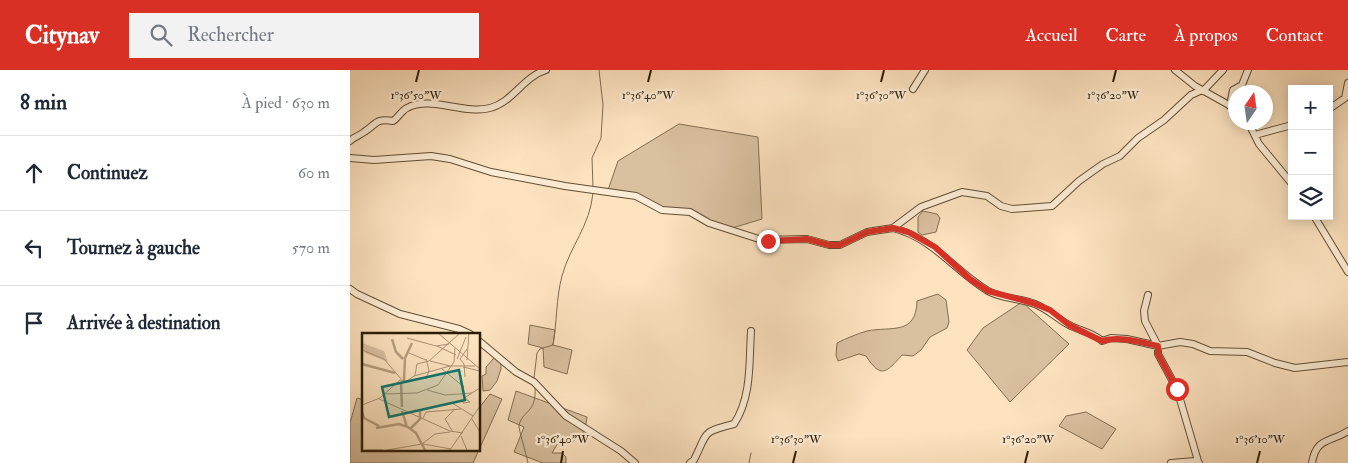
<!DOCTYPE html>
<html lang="fr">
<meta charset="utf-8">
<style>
:root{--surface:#fff;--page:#f2f2f3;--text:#1f2937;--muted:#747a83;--line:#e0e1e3;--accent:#d93025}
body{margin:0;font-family:"IM FELL Double Pica",serif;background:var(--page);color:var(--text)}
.controls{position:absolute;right:15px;top:15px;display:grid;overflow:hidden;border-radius:0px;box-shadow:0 2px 12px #0003}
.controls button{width:45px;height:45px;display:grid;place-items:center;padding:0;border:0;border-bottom:1px solid var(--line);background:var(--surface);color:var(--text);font:25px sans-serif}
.compass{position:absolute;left:878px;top:15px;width:45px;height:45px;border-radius:50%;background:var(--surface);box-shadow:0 2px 12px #0003;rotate:13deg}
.stop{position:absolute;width:15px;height:15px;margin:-11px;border:4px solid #d93025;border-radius:50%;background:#fff}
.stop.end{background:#d93025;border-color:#fff;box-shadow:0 1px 5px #0008}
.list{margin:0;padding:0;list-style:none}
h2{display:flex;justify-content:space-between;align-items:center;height:65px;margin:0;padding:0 20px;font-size:21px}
h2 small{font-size:16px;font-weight:400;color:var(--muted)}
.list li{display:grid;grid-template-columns:32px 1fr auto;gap:15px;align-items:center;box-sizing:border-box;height:75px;padding:0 20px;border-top:1px solid var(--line)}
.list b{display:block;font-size:19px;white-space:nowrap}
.list em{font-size:16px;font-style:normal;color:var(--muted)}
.icon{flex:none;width:28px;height:28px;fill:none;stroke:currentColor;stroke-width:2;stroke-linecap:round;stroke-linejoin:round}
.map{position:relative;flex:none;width:998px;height:393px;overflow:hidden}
header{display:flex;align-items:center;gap:30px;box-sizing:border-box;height:70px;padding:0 25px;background:var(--accent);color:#fff}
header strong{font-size:24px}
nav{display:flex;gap:28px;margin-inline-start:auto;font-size:18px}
.search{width:350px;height:45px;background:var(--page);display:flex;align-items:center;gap:12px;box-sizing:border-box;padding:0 18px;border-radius:0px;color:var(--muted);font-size:19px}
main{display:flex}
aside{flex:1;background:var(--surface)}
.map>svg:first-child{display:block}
</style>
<header>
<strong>Citynav</strong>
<div class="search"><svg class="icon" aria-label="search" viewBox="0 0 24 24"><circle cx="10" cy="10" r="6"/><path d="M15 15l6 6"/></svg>Rechercher</div>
<nav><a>Accueil</a><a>Carte</a><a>À propos</a><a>Contact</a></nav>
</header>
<main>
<aside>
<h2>8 min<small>À pied · 630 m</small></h2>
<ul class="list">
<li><svg class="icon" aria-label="ahead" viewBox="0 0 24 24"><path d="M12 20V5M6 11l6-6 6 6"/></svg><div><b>Continuez</b></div><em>60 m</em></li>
<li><svg class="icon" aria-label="left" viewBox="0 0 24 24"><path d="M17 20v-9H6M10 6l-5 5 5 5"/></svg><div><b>Tournez à gauche</b></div><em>570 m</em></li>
<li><svg class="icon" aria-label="arrive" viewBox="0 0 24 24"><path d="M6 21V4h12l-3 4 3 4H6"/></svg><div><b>Arrivée à destination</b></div></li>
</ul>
</aside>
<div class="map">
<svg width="998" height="393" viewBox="0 0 998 393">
<rect width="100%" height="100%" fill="#fce2bf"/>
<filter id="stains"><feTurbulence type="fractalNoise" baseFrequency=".004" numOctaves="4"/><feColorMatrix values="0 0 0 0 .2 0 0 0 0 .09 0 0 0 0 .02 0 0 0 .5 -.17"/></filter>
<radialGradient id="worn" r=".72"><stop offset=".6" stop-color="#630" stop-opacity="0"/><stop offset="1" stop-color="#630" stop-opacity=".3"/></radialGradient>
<path fill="#d9c09f" stroke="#836e52" d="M329,54l79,13 4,82 -33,10 -20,-7 -16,-10 -28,-1 -20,-13 -38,-5 11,-32z
M573,141l14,3 3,4 -4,14 -14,3 -4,-3v-15z
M588,224l8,6 3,22 -2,6 -17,9 -9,13 -8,6 -11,-1c-16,18 -21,24 -36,1l-7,-2 -21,7 -2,-6 1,-12c10,-5 20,-9 30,-12 24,-5 49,5 50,-30z
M672,232l47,42 -59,58 -43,-52 16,-22z
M180,255l25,5 -2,15 19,5 -5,24 -23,-7 -1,-19 -15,-4z
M144,288l7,5v6l-4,12 -7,9 -7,1 -1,-15 4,-2v-7z
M166,321l71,26 -2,14 -15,13 -10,-4 -8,13h10l4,4v6h-23l-29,-11 10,-25 -16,-7z
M140,324l12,5 -29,64h-123v-40l7,-25 7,2v49h115v-41z
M736,342l30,17 -14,20 -43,-23 7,-10z"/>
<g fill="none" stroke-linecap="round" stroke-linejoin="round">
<path stroke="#7f6b4f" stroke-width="1" d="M243,117l-1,-29 9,-20 2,-33 -4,-35
M184,308l3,-25 3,-4 13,-4c4,-22 3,-47 9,-69 8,-30 28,-50 31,-83
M178,393c-1,-7 -10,-35 -9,-38 4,-15 18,-12 16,-38
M399,393l2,-10"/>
<defs>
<path id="minor" d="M825,0l20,16 41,23
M563,19l12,-19
M853,21l20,-21
M880,36l3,-16 9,-5 6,-15
M979,39l16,-11 3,-15
M898,52l11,22 33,40
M905,65l37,-10
M0,71c4,-4 9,-5 14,-9 13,-8 11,-14 29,-11 5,-3 8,-10 14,-13 23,-13 57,7 83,0 23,-6 33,-31 56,-38
M0,88l24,2 57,-4 19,3 41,13 74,14 71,10 26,14 28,2 19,11 53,17 45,-1 22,6h11l27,-13 26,-4 28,-21 41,-15 25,4 14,10 11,3 40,-3 27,-25 24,-17 17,-8 18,-18 26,-18 27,-25 11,-5
M964,146l34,56
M543,158c42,11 60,42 95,63 14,8 32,7 47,13 15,6 23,16 36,22 10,5 23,7 31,15l9,-3 16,1 31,7 22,-4 13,2 17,7 37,1 28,11 20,5 53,-6
M0,219l7,5 43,20 59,15 11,5
M798,225l-4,16 1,10 13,25v8l19,35 21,72
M129,271l37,31 18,10 32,34 55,35 14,12
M340,393l4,-3c14,-28 7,-28 40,-36 18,-27 15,-63 17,-93
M821,393l24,-2 4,2
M962,393c4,-26 18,-20 36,-32"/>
</defs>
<use href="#minor" stroke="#614e34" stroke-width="8"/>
<use href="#minor" stroke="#fdecd5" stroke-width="6"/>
</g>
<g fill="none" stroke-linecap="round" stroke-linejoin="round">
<path stroke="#d93025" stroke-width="6" d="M418,171l39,-2 22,6h11l27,-13 26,-4 15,4 27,15 35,32 18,12 45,12 17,7 19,15 33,16c19,-5 37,1 56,5v8l19,35"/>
</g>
<path fill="none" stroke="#2d1c05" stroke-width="2" d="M66,12l3,-12M298,12l3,-12M531,12l3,-12M763,12l3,-12M211,393l2,-12M443,393l3,-12M675,393l3,-12M907,393l3,-12"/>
<g transform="translate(12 263)">
<rect width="118" height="118" fill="#fce2bf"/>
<path d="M0,10l22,8 4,11 -23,-9z" fill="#d9c09f"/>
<path fill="none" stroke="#b69f80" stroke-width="2.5" d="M30,6l4,13 7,7M0,31l33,9M42,47l1,-22 7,-15M39,49l1,25M40,78l5,16M0,79l2,6 15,8M14,95l23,-4 9,3 8,6 9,17M48,96l10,-10v-10"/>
<path fill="none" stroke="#a99375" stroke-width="1" d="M76,0l42,36M45,5l29,8 13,-2M75,13l19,9M0,17l22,9 17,20M47,20l17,7M95,26l9,-22M105,27l2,-27M68,28l20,5M101,34l17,4M80,36l22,18M53,42l2,-11 12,-3 31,-28M103,44l-1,-13 -4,-5 7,-10M64,46l3,-9 -3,-11M65,57l18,5 27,-2 8,-5M21,61l34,-1 21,-8 16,-23 1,-14M17,66l71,32 13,2M104,66l4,3 -7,1v-4l9,-6M90,70l21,13M0,72l18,-7 20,-18 7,1 7,-5 36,-10h25M61,85l3,-6 35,-3M110,86l8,13M91,99l-8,-13 9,-9M99,103l6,14M61,111l28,5M3,117h18M25,117l35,-6 13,-10 15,-2M88,117l30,-44"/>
<path fill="#0f766e" fill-opacity="0.15" stroke="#0f766e" stroke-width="2.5" d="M97,37l6,30 -76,17 -7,-30z"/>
<rect width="118" height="118" fill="none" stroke="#2d1c05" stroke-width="2.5"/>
</g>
<g font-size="12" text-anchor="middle" fill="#2d1c05" stroke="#fdecd5" stroke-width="4.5" stroke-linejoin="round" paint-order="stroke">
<text x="66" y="29">1°36'50"W</text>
<text x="298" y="29">1°36'40"W</text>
<text x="531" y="29">1°36'30"W</text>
<text x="763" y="29">1°36'20"W</text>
<text x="213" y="373">1°36'40"W</text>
<text x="446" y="373">1°36'30"W</text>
<text x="678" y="373">1°36'20"W</text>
<text x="910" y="373">1°36'10"W</text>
</g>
<rect width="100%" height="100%" filter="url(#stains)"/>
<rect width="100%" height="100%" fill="url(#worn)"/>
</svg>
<div class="controls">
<button>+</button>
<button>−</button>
<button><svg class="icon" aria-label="layers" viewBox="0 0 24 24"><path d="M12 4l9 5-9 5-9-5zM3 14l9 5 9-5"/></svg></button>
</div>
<svg class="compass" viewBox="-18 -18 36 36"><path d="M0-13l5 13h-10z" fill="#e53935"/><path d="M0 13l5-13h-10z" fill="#747a83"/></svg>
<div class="stop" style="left:827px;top:319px"></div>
<div class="stop end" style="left:418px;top:171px"></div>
</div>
</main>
